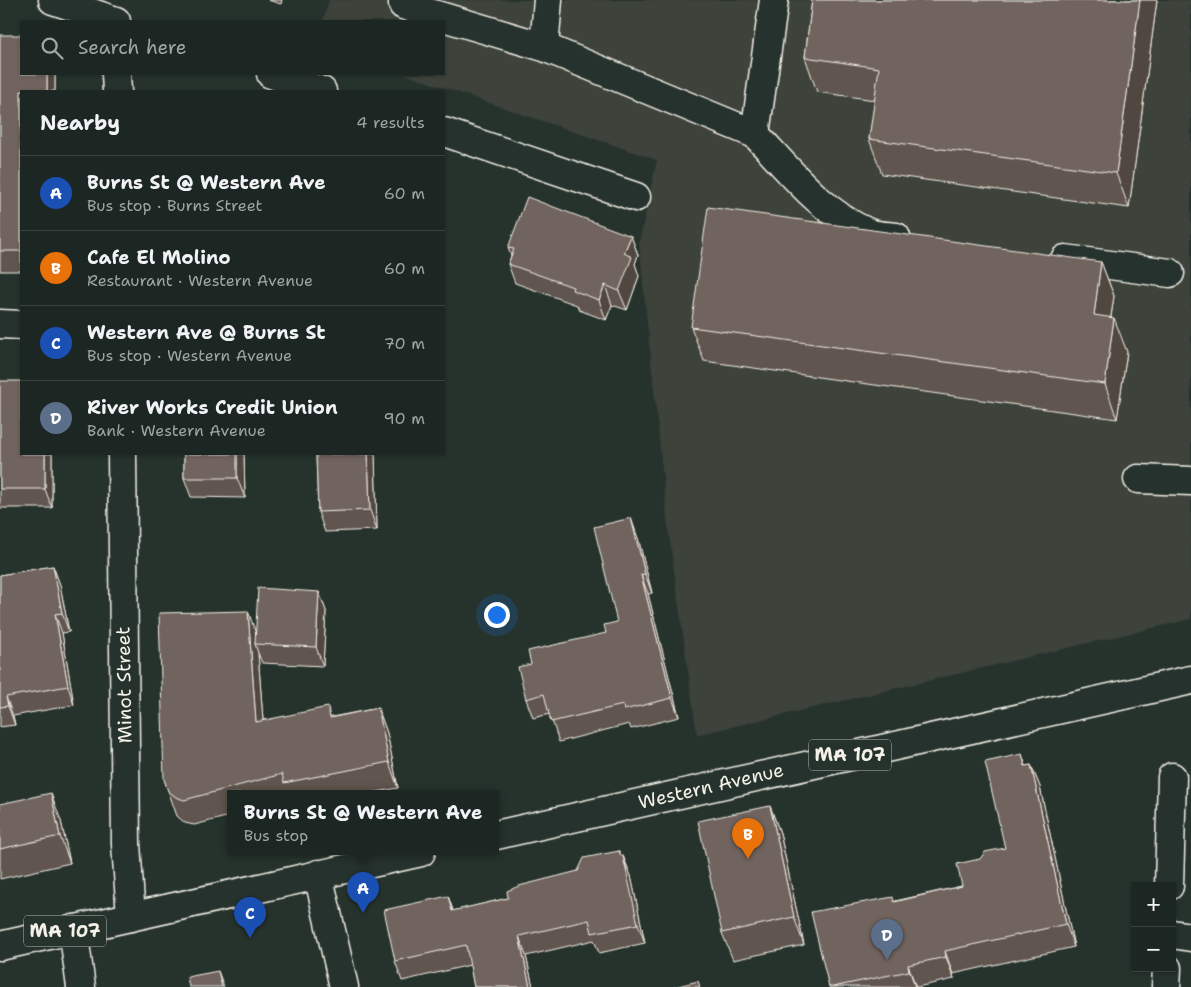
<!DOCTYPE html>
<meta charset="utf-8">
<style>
:root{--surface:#1c2622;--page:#29322f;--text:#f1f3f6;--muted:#a0a5a5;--line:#3a4340;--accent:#0b8043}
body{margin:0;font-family:"Shantell Sans",sans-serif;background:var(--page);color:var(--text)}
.controls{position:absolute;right:15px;bottom:15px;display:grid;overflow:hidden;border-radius:0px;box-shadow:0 1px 4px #0004}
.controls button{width:45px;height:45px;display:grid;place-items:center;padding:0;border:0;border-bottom:1px solid var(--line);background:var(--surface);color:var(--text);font:25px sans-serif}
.you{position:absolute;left:496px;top:614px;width:18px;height:18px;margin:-12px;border:4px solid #fff;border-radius:50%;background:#1a73e8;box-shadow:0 0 0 8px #1a73e833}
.badge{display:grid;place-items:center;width:32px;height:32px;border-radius:50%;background:var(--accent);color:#fff;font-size:16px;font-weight:700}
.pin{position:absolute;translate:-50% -41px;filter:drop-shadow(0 1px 2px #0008)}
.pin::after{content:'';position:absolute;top:26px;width:18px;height:15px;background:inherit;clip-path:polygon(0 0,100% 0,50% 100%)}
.popup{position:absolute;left:227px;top:790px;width:272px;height:65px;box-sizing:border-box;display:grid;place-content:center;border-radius:0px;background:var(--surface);filter:drop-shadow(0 1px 4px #0005);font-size:16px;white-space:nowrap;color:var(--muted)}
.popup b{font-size:19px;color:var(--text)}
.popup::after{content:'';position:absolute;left:50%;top:100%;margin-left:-10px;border:10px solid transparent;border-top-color:var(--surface)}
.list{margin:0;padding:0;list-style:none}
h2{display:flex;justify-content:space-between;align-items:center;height:65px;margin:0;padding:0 20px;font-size:21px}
h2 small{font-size:16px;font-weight:400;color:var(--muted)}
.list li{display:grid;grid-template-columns:32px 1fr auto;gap:15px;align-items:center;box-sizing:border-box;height:75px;padding:0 20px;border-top:1px solid var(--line)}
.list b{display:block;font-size:19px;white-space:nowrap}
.list p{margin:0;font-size:16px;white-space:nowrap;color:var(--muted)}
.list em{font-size:16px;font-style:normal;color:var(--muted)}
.icon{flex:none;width:28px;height:28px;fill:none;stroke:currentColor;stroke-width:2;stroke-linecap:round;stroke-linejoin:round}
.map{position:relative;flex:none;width:1191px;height:987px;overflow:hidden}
.search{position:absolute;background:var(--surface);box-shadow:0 1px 4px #0004;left:20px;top:20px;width:425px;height:55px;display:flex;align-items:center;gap:12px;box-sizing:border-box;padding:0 18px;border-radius:0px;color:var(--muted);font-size:19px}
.panel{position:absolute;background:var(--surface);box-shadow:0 1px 4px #0004;left:20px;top:90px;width:425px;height:365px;border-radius:0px}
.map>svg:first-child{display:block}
</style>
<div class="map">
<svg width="1191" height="987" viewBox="0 0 1191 987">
<rect width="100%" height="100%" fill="#26332d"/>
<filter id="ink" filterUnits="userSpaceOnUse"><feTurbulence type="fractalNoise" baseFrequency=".02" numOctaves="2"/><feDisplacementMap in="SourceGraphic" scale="10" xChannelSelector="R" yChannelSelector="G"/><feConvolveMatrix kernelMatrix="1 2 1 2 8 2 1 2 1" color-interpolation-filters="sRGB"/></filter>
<g filter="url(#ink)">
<path fill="#3c423b" d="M329,0h862v619l-494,116 -29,-208 -29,-284 18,-83 -253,-86h40v-53h-121z"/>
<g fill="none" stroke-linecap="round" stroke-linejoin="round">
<defs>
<path id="minor" d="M53,0l63,21
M403,0v5l141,42
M548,0l-4,47 211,87 19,-134
M116,74l1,17
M271,74l51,17
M444,132l192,65
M755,134c33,35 68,80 114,99 8,3 19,3 27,4
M1065,259l105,14
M0,324l21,1
M122,454l4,390 5,73
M1138,479l53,2
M1169,886l3,-109
M73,929l8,58
M1172,934l19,3
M1166,987l1,-19"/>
<path id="major" d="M496,835l695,-155
M318,874l26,113
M0,946l421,-94"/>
</defs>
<use href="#minor" stroke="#f4f1e8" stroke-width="31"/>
<use href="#major" stroke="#f4f1e8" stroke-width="31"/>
<use href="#minor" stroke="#26332d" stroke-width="28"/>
<use href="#major" stroke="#26332d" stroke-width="28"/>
</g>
<path fill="#615650" stroke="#f4f1e8" d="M268,0h14l-1,4z
M812,0h345l-28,208 -247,-34 -13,-35 6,-39 -58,-8 -12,-35z
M0,35l55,39v17h-34v180h-21z
M631,236l7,19 -3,9 4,12 -12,34 -15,-5 -6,15 -27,-10 -2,-5 -62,-22 -7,-19 3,-8 -3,-8z
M1101,262l13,34 -3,21 16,35 -10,67 -413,-58 -13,-34z
M0,381l52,73v54h-52z
M184,454h60l1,44 -54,-1 -7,-19z
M316,454h59l2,76 -52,2 -7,-20z
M638,538l14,55 -4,1 31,123 -48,12 -2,-5 -70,18 -9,-28 -17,4 -7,-19 5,-35 75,-31 11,-11z
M53,566l7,19 9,47 -7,1 12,72 -61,11 2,9 -15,2v-152z
M319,592l7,19 -3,55 -61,-3 -4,-10 5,67 69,-3 46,-9 9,25 11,55 -32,6h-136v22l-36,9 -9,-2 -8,-7 -13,-37 92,-147z
M1022,754l4,12 5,-1 9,22 34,160 -121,27 1,5 -37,8h-88l66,-86 67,-15 18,-27 25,-11z
M0,804l61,17 9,42 -70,16z
M770,806l10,27 24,112 -71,15 -11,-27z
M619,851l2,5h2l8,20 14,67 -46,10 -5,-13 -68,16 7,31h-59l-4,-22 -68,16 -7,-20 53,-65 5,15 55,-13 70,-27z"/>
<path fill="#4f4641" stroke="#f4f1e8" d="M1140,0h17l-28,208 -13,-35z
M47,74h8v17h-8z
M631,236l7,19 -3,9 4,12 -12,34 -8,-19 5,-38z
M1101,262l13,34 -8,54 -12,-35z
M605,285l7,20 -6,15 -7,-20z
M1114,318l13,34 -10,67 -12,-35z
M45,454h7v54l-7,-19z
M237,454h7l1,44 -8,-20z
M368,454h7l2,76 -7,-20z
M631,518l7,20 14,55 -7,-19z
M53,566l7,19 9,47 -7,-19z
M641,575l7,19 31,123 -7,-19z
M319,592l7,19 -3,55 -7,-19z
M248,611l9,25 -2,8 3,9 7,94 -9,-25z
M55,614l7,19 12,72 -6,-19z
M6,697l7,19 2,9 -7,-19z
M378,708l9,25 11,55 -9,-26z
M1031,765l9,22 34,160 -8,-23z
M51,793l10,28 9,42 -10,-27z
M770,806l10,27 24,112 -10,-28z
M619,851l8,20 -4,-15 8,20 14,67 -7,-19z
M448,896l7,20 -3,-5z
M519,936l7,20 7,31h-3z
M945,951l8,23 1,5 -8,-22z
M908,965l8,22h-1z
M218,971l6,16h-2z"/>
<path fill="#71645d" stroke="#f4f1e8" d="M812,0h328l-24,173 -247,-34 10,-71 -74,-11z
M0,35h21v39h26v17h-26v160h-21z
M527,197l104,39 -7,17 8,4 -13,34 -14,-6 -6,15 -27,-10 1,-3 -65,-23 6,-15 -6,-1z
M708,207l393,55 -7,53 20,3 -9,66 -414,-57z
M0,381h21v73h24v35h-45z
M184,454h53v24h-53z
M316,454h52l2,56 -52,2z
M631,518l14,56 -4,1 31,123 -48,12 -1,-5 -72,17 -7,-28 -18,5 -8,-32 13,-3 -3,-13 78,-18 -2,-8 13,-3 -23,-95z
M53,566l9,47 -7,1 13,72 -62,11 2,9 -8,1v-132z
M258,588l61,4 -3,55 -61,-3z
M248,611l8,111 72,-15 2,11 48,-10 11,54 -105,21 -2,-9 -98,26 -8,-3 -8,-6 -4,-12 -5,-166z
M1022,754l3,12 6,-1 35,159 -121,27 1,6 -38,8 1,6 -76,16h-4l-18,-75 82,-15 1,5 68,-16 -5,-22 23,-5 5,-7 20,-4 -20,-86z
M51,793l9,43 -60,13v-45z
M770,806l24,111 -72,16 -24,-112z
M619,851l2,5h2l15,68 -46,9 -3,-13 -70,16 11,51h-56l-8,-42 -71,16 -11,-51 64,-14 4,15 56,-13 -1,-7 12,-5 59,-15 6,-13z
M218,971l4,16h-33l-2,-10z
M698,981l2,6h-26z"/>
</g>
<g text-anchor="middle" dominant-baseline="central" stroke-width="5" stroke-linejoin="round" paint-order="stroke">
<g fill="#26332d" stroke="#b6b8b0" stroke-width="1">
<rect x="809" y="739.5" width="82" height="31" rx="4"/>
<rect x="24" y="915.5" width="82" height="31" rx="4"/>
</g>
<g font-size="18" font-weight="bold" fill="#f4f1e8">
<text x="850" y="755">MA 107</text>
<text x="65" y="931">MA 107</text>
</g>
<g font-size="19" fill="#f4f1e8" stroke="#26332d">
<text transform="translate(124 685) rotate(-91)">Minot Street</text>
<text transform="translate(711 786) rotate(-13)">Western Avenue</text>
</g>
</g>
</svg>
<div class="controls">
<button>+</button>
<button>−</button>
</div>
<div class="you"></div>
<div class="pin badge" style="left:363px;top:913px;background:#1a4fb4">A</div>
<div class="popup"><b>Burns St @ Western Ave</b>Bus stop</div>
<div class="pin badge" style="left:748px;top:859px;background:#e8710a">B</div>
<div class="pin badge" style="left:250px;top:938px;background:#1a4fb4">C</div>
<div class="pin badge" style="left:887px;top:960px;background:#5c6f8a">D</div>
<div class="search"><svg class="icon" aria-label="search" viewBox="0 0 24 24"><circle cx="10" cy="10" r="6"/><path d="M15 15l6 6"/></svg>Search here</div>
<section class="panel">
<h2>Nearby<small>4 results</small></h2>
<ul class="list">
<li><span class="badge" style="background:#1a4fb4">A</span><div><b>Burns St @ Western Ave</b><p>Bus stop · Burns Street</p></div><em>60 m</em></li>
<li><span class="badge" style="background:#e8710a">B</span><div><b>Cafe El Molino</b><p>Restaurant · Western Avenue</p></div><em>60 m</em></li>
<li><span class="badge" style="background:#1a4fb4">C</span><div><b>Western Ave @ Burns St</b><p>Bus stop · Western Avenue</p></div><em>70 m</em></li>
<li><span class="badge" style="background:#5c6f8a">D</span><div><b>River Works Credit Union</b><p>Bank · Western Avenue</p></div><em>90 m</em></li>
</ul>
</section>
</div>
